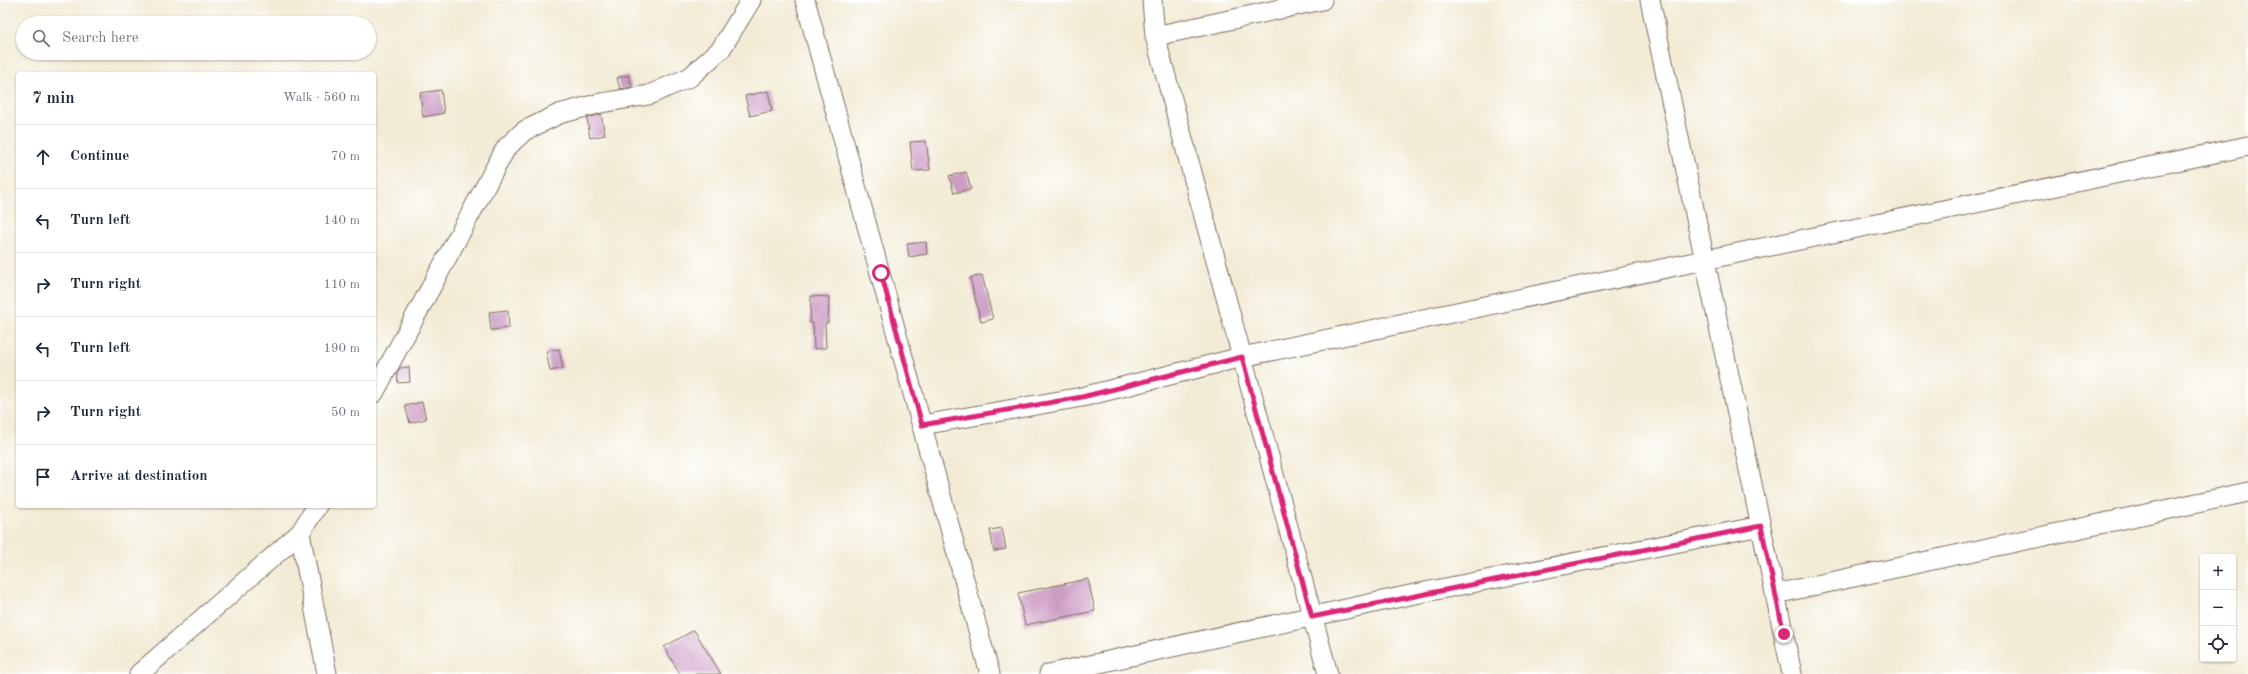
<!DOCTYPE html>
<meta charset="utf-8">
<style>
:root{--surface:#fff;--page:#f2f2f3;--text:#1f2937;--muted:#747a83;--line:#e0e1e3}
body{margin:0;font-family:"Old Standard TT",serif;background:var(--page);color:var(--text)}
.controls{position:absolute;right:12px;bottom:12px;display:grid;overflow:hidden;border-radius:4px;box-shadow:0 1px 3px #0004}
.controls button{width:36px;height:36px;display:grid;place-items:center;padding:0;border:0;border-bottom:1px solid var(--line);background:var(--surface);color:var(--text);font:20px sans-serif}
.stop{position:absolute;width:12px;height:12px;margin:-9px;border:3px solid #db2777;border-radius:50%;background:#fff}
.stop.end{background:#db2777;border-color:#fff;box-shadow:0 1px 4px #0008}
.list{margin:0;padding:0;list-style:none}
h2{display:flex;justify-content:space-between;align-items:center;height:52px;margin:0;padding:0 16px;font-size:17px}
h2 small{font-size:13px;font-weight:400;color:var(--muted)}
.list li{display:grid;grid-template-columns:26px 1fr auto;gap:12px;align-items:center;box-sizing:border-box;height:64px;padding:0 16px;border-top:1px solid var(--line)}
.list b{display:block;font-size:15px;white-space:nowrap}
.list em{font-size:13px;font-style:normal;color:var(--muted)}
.icon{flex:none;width:22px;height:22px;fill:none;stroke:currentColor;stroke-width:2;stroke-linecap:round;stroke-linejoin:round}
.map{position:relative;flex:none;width:2248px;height:674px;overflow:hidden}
.search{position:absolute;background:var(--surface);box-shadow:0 1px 3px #0004;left:16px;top:16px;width:360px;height:44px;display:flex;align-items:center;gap:10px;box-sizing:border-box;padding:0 14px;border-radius:22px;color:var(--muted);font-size:15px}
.panel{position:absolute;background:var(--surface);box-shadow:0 1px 3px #0004;left:16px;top:72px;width:360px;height:436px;border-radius:4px}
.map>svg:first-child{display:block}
</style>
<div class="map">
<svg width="2248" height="674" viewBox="0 0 2248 674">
<rect width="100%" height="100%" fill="#fff"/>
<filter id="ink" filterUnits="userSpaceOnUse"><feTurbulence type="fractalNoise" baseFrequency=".025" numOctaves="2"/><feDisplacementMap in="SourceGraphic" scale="8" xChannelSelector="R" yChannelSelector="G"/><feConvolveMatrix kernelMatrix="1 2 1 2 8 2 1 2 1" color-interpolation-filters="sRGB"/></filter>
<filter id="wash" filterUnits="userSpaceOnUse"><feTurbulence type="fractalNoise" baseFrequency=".012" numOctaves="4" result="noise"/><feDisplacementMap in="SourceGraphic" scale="16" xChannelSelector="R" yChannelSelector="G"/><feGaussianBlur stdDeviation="0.9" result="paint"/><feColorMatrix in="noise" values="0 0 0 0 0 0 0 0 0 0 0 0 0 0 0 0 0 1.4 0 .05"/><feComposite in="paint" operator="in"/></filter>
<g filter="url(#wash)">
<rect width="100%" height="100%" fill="#f2ebd5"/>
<g id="blocks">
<path fill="#cc9cc5" d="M628,75l4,12 -12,2 -3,-11z
M441,90l3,23 -21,4 -3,-24z
M768,91l4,20 -22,5 -5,-20z
M601,114l4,21 -15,3 -3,-20z
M926,141l4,29 -17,1 -3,-29z
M966,172l5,17 -17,4 -5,-17z
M926,242l1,12 -18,3 -2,-13z
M982,275l11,44 -12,3 -11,-44z
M811,296l18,1 -1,26h-3l1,25 -12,1 -1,-26h-3z
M508,310l1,18 -18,2 -2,-18z
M559,349l4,19 -13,3 -4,-20z
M409,367l1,15 -12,1 -1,-10 3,-5z
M422,402l4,17 -16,4 -5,-17z
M1002,528l4,21 -12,2 -4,-21z
M1088,579l7,32 -70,14 -7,-32z
M694,630l27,44h-41l-16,-27z"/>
</g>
</g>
<g filter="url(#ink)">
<use href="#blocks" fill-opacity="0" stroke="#7b6e5e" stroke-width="1"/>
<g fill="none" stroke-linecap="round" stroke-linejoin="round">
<defs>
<path id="minor" d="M805,0l185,674
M1152,0l3,36 173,638
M1650,0l142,674
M1155,36l167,-36
M374,393l132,-245 18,-17 35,-17 42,-11 48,-8 41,-18 31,-28 30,-49
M922,425l160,-28 160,-40 1006,-211
M300,533l27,141
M1775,594l473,-102
M139,674l161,-141 17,-27
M1049,674l361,-79 351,-69"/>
</defs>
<use href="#minor" stroke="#7b6e5e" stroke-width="21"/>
<use href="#minor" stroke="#fff" stroke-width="19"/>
</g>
</g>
<g fill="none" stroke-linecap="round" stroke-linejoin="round" filter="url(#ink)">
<path stroke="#db2777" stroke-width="5" d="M881,273l41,152 160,-28 160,-40 70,260 449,-91 23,108"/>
</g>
</svg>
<div class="controls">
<button>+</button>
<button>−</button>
<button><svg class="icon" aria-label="locate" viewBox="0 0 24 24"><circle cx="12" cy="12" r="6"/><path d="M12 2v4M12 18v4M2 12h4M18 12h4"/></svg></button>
</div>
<div class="stop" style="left:881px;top:273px"></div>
<div class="stop end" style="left:1784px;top:634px"></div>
<div class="search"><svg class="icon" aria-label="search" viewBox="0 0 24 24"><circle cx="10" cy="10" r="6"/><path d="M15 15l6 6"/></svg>Search here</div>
<section class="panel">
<h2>7 min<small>Walk · 560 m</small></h2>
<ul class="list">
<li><svg class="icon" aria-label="ahead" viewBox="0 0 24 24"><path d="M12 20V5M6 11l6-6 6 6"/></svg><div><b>Continue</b></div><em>70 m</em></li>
<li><svg class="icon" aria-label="left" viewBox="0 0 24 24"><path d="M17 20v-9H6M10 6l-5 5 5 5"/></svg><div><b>Turn left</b></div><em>140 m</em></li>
<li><svg class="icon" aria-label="right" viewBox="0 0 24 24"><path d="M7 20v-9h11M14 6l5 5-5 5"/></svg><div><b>Turn right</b></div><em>110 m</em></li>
<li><svg class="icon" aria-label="left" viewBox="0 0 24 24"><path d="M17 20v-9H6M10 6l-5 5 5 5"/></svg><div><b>Turn left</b></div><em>190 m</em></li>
<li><svg class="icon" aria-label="right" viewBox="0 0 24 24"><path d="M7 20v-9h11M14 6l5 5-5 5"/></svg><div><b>Turn right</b></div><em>50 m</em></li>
<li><svg class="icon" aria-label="arrive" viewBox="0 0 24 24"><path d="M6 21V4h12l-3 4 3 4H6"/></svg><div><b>Arrive at destination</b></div></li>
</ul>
</section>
</div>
